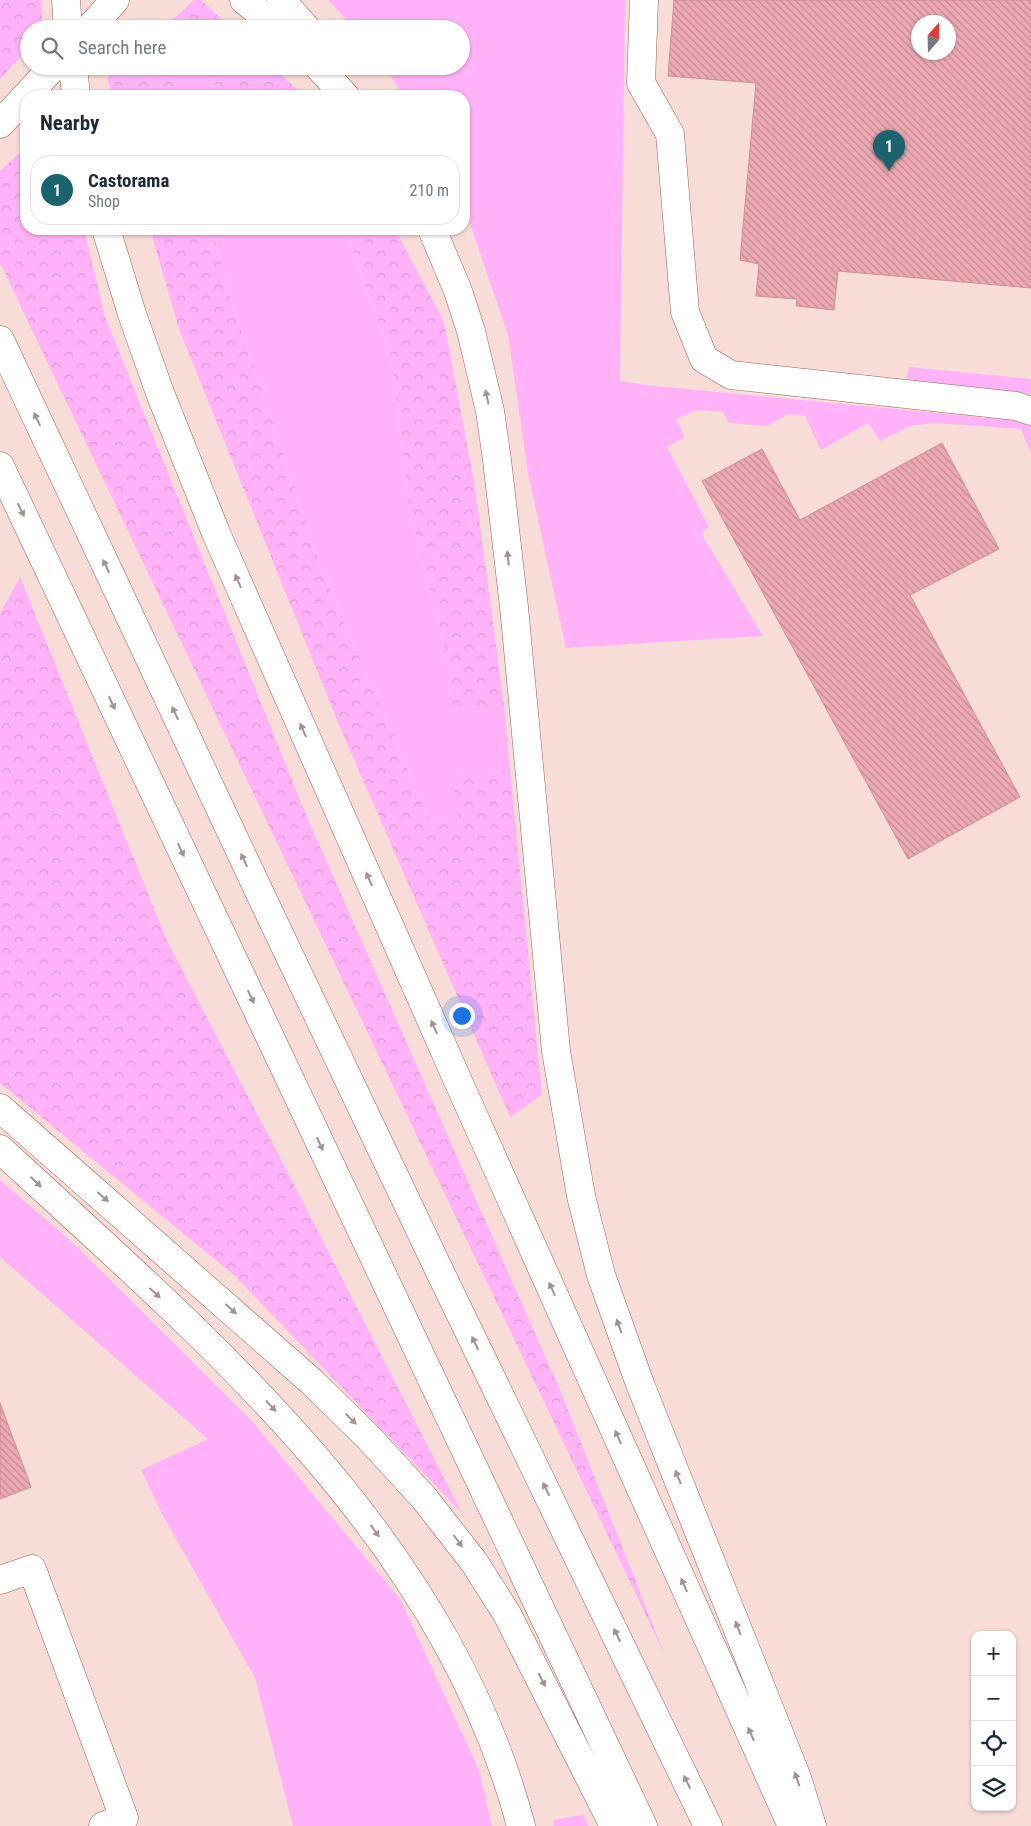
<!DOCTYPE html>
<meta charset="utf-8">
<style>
:root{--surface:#fff;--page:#f2f2f3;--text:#1f2937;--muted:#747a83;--line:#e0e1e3;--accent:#19646f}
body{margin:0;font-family:"Roboto Condensed",sans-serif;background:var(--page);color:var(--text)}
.controls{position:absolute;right:15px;bottom:15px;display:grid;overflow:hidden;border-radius:10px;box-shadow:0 1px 4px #0004}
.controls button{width:45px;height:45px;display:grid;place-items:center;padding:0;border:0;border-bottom:1px solid var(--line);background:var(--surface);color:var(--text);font:25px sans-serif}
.compass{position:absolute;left:911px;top:15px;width:45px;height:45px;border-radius:50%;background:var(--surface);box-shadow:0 1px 4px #0004;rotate:20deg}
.you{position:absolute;left:461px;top:1015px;width:18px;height:18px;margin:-12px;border:4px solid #fff;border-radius:50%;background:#1a73e8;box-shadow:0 0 0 8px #1a73e833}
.badge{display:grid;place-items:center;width:32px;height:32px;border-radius:50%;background:var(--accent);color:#fff;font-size:16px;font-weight:700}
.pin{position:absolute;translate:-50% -41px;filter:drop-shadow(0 1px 2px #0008)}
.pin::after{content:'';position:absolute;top:26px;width:18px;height:15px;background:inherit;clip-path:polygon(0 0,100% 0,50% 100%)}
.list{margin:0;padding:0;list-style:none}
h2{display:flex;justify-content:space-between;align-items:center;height:65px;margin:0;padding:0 20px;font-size:21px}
h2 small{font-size:16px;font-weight:400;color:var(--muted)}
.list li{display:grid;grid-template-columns:32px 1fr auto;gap:15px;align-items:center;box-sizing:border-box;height:70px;margin:0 10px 10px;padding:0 10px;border:1px solid var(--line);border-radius:20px}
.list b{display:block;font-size:19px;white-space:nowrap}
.list p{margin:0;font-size:16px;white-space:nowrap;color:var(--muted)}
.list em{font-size:16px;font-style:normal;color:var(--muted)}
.icon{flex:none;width:28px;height:28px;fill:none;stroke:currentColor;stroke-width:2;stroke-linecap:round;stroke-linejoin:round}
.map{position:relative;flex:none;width:1031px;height:1826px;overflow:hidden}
.search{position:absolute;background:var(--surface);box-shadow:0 1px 4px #0004;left:20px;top:20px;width:450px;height:55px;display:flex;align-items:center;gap:12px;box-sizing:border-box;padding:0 18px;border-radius:28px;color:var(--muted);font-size:19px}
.panel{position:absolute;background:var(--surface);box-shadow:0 1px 4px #0004;left:20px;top:90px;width:450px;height:145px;border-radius:20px}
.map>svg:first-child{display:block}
</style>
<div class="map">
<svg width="1031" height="1826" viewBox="0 0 1031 1826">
<defs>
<pattern id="forest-crowns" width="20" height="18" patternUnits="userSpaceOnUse" patternTransform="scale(1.25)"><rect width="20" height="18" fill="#ffb2f8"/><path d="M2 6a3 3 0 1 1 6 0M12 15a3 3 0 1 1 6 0" fill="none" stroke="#dc99d4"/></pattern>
<pattern id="building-back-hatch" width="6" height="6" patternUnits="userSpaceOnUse" patternTransform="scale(1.25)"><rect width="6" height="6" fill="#eca9b3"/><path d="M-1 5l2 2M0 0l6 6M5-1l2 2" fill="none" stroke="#c18a91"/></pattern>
</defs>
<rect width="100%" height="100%" fill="#f8dcd7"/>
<path fill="#ffb2f8" d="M194,0h2l-13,29h-21z
M328,0h297l-5,381 25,4 386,37v31l-10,-24 -87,-6 -24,3 -30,15 -12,-18 -47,27 -16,-34 -16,-2 -23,12 -37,-3 -6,-11 -27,-2 -20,9 9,18 -18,10 42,80 -8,6 62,103 -197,12 -38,-175 -20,-138 -44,-129v-110h-61l-18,-30h76v-37h-106z
M121,66h75l31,30h-51l-6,-22 -63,4z
M212,229h133l46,127 19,155 37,144 5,53 52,-3 6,65 -57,4 8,51 -31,-4 -108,-250 -92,-276z
M909,367l122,12v15l-125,-13z
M0,1180l73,63 178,177 149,179 79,171 13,56h-199l-38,-148 -92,-162 -22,-46 67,-31 -208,-182z
M583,1815l5,11h-34l-1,-6z"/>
<path fill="url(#forest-crowns)" d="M0,0h41l2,29h-14v18l-29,32z
M196,0h5l31,29h-49z
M196,66h76l32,30h-77z
M170,74l6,22h-63l-6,-18z
M26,147v82h58l21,88 202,500 253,573 104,263 -664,-1390v-92z
M150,229h62l18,66 92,276 108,250 30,4 -8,-51 58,-4 32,325 -32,22 -171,-392 -160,-396z
M345,229h50l49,93 30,159 30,224 -52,3 -5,-53 -37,-144 -19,-155z
M20,577l147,364 137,263 158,309 -227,-237 -235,-193v-470z"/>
<path fill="url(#building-back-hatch)" stroke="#d08f98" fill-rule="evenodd" d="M674,0h357v288l-193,-17 -4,39 -38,-4 1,-7 -41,-3 3,-32 -19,-4 16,-177 -88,-7zM918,22h30v30h-30z
M942,443l57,106 -89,46 110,202 -112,62 -206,-378 60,-32 38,71z
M0,1403l31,84 -31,12z"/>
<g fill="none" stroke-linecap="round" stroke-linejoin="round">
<defs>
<path id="minor" d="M644,0l-3,83 29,51 15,178 19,47 27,16 285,31 15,5
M0,1580l32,-11 92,249 -21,8"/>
<path id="major" d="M89,29l26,-29
M0,124l54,-58"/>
<path id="highway" d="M66,0l2,29
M244,0l35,29
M281,0l26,29
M73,66l3,30
M318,66l27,30
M106,229l26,85 28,79 56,140 238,539 338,754
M432,229l26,62 13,40 19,80 7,49 17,147 42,444 25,145 20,79 39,109 157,394 15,48
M0,340l265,564 176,370 267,552
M0,466l643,1360
M0,1108l312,274 57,56 55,60 50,64 33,52 107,212
M0,1149c211,195 444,387 521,677"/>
</defs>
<use href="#minor" stroke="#9d6157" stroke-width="29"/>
<use href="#major" stroke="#9d6157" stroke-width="29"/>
<use href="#highway" stroke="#9d6157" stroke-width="29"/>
<use href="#minor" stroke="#fff" stroke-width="28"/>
<use href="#major" stroke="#fff" stroke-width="28"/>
<use href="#highway" stroke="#fff" stroke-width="28"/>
</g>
<defs><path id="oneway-solid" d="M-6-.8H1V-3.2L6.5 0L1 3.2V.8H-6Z" transform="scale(1.25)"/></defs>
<g fill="#a09391">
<use href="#oneway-solid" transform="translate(487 397) rotate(-102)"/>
<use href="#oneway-solid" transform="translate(37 419) rotate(-115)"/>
<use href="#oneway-solid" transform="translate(21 510) rotate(65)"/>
<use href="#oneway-solid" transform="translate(508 558) rotate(-96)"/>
<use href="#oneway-solid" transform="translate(106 566) rotate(-115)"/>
<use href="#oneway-solid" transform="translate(238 581) rotate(-114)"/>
<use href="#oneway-solid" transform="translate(112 703) rotate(65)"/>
<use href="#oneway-solid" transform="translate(175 713) rotate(-115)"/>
<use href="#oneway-solid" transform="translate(303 730) rotate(-114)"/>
<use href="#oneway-solid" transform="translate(181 850) rotate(65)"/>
<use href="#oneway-solid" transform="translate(244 860) rotate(-115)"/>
<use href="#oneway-solid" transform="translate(369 879) rotate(-114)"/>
<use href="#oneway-solid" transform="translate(251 997) rotate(65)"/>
<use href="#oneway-solid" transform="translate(434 1027) rotate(-114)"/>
<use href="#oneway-solid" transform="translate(320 1144) rotate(65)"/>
<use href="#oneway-solid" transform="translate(36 1182) rotate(43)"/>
<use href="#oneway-solid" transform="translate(103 1197) rotate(41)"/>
<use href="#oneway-solid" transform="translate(552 1289) rotate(-114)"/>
<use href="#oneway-solid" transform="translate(155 1293) rotate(43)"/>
<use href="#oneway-solid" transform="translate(231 1309) rotate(42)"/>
<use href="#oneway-solid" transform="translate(619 1326) rotate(-110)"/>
<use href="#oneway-solid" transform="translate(475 1343) rotate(-116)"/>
<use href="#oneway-solid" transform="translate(271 1406) rotate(47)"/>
<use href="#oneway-solid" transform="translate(351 1419) rotate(45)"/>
<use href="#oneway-solid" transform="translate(618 1437) rotate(-114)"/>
<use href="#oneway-solid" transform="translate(678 1477) rotate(-112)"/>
<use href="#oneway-solid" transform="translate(546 1489) rotate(-116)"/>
<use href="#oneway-solid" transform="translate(375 1531) rotate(54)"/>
<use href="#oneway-solid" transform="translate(458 1541) rotate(53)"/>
<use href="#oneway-solid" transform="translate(684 1585) rotate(-114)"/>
<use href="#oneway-solid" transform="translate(738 1628) rotate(-111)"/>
<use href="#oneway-solid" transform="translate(617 1635) rotate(-116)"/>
<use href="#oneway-solid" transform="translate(542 1680) rotate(63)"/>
<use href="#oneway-solid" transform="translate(751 1734) rotate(-114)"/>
<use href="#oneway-solid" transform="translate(797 1779) rotate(-109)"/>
<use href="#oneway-solid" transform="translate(687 1782) rotate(-116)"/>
</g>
</svg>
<div class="controls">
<button>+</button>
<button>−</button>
<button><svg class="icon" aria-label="locate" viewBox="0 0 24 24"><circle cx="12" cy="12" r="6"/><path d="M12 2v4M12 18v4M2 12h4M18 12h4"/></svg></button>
<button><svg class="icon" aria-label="layers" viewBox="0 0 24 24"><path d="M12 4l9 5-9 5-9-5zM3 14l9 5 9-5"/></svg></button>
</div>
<svg class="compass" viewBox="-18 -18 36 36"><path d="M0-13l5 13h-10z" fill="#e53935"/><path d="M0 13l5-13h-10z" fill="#747a83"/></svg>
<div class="you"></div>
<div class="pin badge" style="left:889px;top:171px">1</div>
<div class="search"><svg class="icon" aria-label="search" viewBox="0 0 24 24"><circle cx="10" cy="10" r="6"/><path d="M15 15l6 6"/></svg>Search here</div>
<section class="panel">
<h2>Nearby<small></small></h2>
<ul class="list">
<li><span class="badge">1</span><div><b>Castorama</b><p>Shop</p></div><em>210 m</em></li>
</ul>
</section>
</div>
